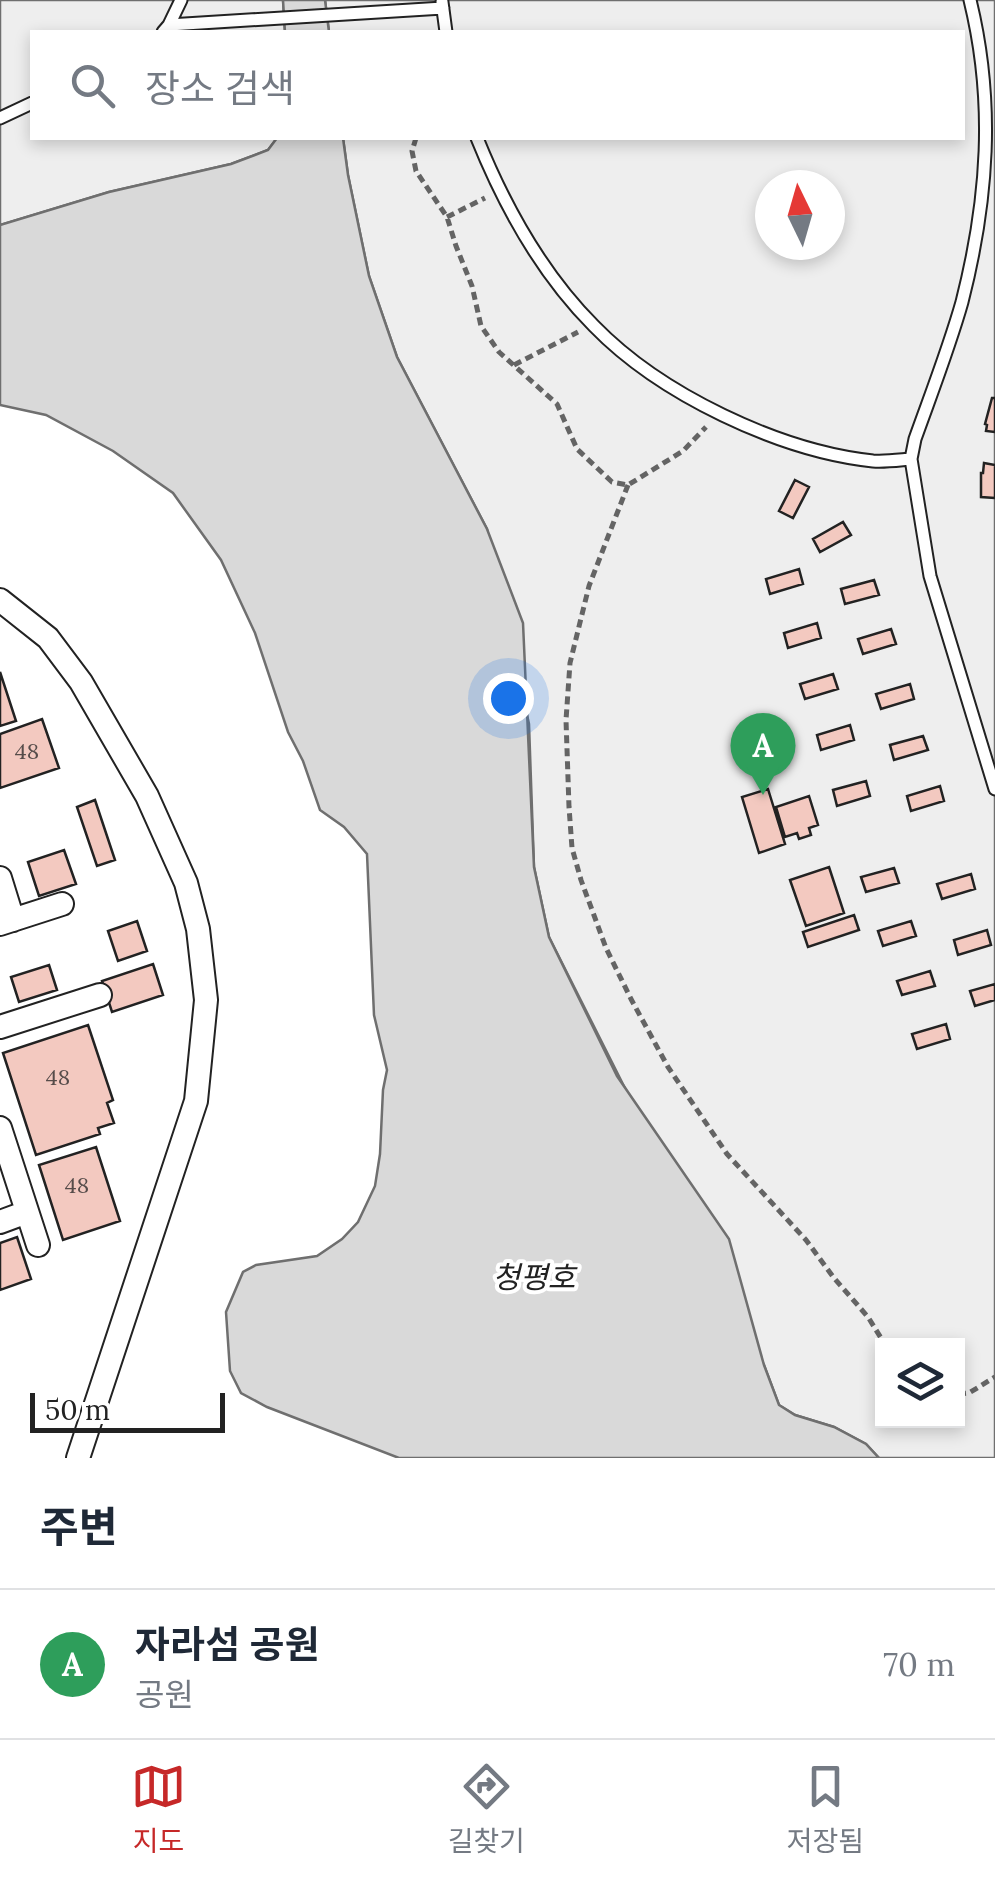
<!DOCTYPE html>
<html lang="ko">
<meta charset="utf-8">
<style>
:root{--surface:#fff;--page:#f2f2f3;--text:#1f2937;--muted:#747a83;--line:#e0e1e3;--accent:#c62828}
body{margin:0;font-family:Lora,"Noto Sans KR",serif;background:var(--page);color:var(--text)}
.controls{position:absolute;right:30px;bottom:30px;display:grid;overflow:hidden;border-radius:0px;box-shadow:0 5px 15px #0003}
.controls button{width:90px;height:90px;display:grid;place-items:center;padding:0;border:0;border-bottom:2px solid var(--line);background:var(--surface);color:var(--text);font:50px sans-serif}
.compass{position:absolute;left:755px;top:170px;width:90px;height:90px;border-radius:50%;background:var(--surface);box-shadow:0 5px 15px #0003;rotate:355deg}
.scale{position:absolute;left:30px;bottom:25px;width:195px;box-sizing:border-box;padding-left:10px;border:5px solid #222;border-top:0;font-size:28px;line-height:35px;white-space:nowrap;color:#222;-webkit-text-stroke:8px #fff;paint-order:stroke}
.you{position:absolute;left:508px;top:698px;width:35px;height:35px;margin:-25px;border:8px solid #fff;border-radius:50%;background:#1a73e8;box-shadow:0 0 0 15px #1a73e833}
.badge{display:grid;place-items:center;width:65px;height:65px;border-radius:50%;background:var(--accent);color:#fff;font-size:32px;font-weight:700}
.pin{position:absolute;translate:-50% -82px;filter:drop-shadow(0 2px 5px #0008)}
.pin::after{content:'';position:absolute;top:52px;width:35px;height:30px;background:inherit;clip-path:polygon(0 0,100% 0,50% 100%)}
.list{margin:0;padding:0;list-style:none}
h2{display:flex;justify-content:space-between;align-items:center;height:130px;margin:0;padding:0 40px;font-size:42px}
h2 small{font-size:32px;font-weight:400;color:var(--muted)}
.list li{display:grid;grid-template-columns:65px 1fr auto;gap:30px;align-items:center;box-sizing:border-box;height:150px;padding:0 40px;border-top:2px solid var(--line)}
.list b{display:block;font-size:38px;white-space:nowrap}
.list p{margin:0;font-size:32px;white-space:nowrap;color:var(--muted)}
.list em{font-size:32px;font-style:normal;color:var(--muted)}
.icon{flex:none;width:55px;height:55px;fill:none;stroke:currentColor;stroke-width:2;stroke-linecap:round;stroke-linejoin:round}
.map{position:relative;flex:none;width:995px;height:1458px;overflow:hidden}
.search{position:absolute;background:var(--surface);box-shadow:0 5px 15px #0003;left:30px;right:30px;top:30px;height:110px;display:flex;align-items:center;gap:25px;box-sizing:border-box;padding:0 35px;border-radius:0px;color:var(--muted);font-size:38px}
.sheet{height:280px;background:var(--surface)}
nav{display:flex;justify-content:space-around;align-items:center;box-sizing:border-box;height:140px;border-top:2px solid var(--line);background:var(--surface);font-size:28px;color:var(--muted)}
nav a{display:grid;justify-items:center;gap:5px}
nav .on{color:var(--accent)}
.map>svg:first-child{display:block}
</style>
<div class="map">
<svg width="995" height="1458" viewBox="0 0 995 1458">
<rect width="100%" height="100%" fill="#fff"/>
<path fill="#eee" stroke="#6f6f6f" stroke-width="2.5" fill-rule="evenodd" d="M0,0h283l2,32h-253v106h245l-9,12 -37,14 -122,28 -109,33z
M325,0h670v1458h-116l-13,-14 -32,-17 -39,-12 -16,-10 -15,-40 -215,-428 -15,-70 -5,-143 -42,-195 -90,-172 -28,-81 -21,-101 -5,-37h619v-106h-633zM770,185h60v60h-60zM882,1346h76v74h-76z"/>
<path fill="#d9d9d9" stroke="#6f6f6f" stroke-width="2.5" d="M283,0h42l4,32h-44z
M277,138h66l5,37 21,101 28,81 90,172 36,94 11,244 15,70 68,139 112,163 35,126 15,40 16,10 39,12 32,17 13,14h-480l-132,-51 -26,-14 -11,-22 -4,-59 17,-40 13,-7 61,-9 25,-17 16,-17 17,-36 5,-32 3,-64 4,-20 -13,-55 -7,-161 -23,-27 -24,-17 -17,-49 -15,-29 -33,-99 -34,-73 -48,-67 -60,-42 -67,-36 -46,-10v-180l109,-33 122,-28 37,-14z"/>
<path fill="#f3c9c0" stroke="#222" stroke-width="2.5" d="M992,398h3v34l-9,-1 1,-6 -2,-1z
M984,463l11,2v33l-14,-1v-24h2z
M795,480l14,7 -16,31 -14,-7z
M843,522l8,13 -31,17 -7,-13z
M799,569l4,15 -33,10 -4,-15z
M874,580l5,15 -34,9 -4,-15z
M817,623l4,15 -33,10 -4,-15z
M891,629l5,15 -33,10 -5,-15z
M0,672l16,49 -16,5z
M833,674l5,15 -33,10 -5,-15z
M910,684l4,15 -33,10 -5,-15z
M42,719l17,49 -59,20v-54z
M850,725l4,15 -33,10 -4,-15z
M923,736l5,14 -34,10 -4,-15z
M866,781l4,15 -33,10 -4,-16z
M940,786l4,15 -33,10 -4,-15z
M768,789l17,55 -26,9 -17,-56z
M809,796l9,29 -9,3 2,7 -12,4 -2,-6 -12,4 -9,-30z
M95,800l20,60 -18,6 -20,-59z
M64,850l12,34 -37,12 -11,-34z
M829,867l15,46 -38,13 -16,-46z
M894,868l5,15 -33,9 -5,-15z
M971,874l4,15 -33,10 -5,-15z
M854,915l5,15 -51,17 -5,-15z
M137,921l10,30 -29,10 -10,-30z
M911,921l5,15 -33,10 -5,-15z
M987,930l4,15 -33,10 -4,-15z
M153,964l10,31 -51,17 -10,-31z
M49,965l8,25 -38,12 -8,-25z
M930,971l5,15 -33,9 -5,-14z
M995,984v16l-20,6 -5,-15z
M946,1024l4,15 -33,10 -5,-15z
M88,1025l25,75 -6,3 7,20 -16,5 2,6 -64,21 -33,-102z
M96,1147l24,74 -57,19 -24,-75z
M17,1237l14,42 -31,11v-47z"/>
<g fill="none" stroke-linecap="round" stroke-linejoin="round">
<defs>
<path id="lane" d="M970,0c25,102 18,200 -8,302 -13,46 -31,92 -47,137l-4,20 19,117 65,213
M442,2l4,30
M169,25l274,-17
M163,32l6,-7 12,-25
M0,118l32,-15
M477,138c27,67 65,136 117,188 66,68 185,125 279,135 12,1 26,-1 38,-2"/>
<path id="street" d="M0,600l48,38 33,44 66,114 39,87 12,46 8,71 -10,101 -118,357
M0,878l13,42
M0,924l62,-20
M0,1027l100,-32
M0,1128l38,117
M0,1222l27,-10"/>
</defs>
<use href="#lane" stroke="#222" stroke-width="15"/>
<use href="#street" stroke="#222" stroke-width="26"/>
<path stroke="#646464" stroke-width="5" stroke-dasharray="8 5" stroke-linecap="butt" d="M416,138l-4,13 4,20 31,46 9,29 16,40 9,40 18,26 58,52 20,45 35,33 16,3 55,-34 23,-24
M447,217l38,-19
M514,365l64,-33
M628,485l-39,101 -19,77 -4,57 3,87 3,41 9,32 25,68 25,51 37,68 59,87 79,86 28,38 34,39 18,29
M958,1394l11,-1 26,-16"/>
<use href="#lane" stroke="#fff" stroke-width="11"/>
<use href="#street" stroke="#fff" stroke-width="22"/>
</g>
<g text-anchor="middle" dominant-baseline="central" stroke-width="8" stroke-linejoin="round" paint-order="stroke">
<g font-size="22" fill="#564c4a">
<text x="27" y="751">48</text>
<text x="58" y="1077">48</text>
<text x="77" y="1185">48</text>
</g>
<g font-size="30" font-style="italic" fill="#222" stroke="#fff">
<text x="534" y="1277">청평호</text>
</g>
</g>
</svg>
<div class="controls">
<button><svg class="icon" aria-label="layers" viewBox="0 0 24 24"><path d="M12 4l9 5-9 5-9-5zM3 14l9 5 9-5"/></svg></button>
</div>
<svg class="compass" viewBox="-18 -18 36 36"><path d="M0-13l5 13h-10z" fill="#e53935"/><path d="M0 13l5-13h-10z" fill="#747a83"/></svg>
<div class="scale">50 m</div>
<div class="you"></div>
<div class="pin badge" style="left:763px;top:795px;background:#2e9e5b">A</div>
<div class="search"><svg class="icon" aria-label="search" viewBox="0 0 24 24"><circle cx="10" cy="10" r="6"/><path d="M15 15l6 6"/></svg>장소 검색</div>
</div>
<section class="sheet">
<h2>주변<small></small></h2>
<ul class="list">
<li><span class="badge" style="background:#2e9e5b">A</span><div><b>자라섬 공원</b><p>공원</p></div><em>70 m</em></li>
</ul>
</section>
<nav>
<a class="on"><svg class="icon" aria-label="map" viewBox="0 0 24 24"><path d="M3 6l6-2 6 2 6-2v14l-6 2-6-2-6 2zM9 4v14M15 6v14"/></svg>지도</a>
<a><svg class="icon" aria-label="directions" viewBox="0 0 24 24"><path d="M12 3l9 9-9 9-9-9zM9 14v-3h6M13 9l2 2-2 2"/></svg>길찾기</a>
<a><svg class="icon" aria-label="saved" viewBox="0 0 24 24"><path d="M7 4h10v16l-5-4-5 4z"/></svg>저장됨</a>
</nav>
